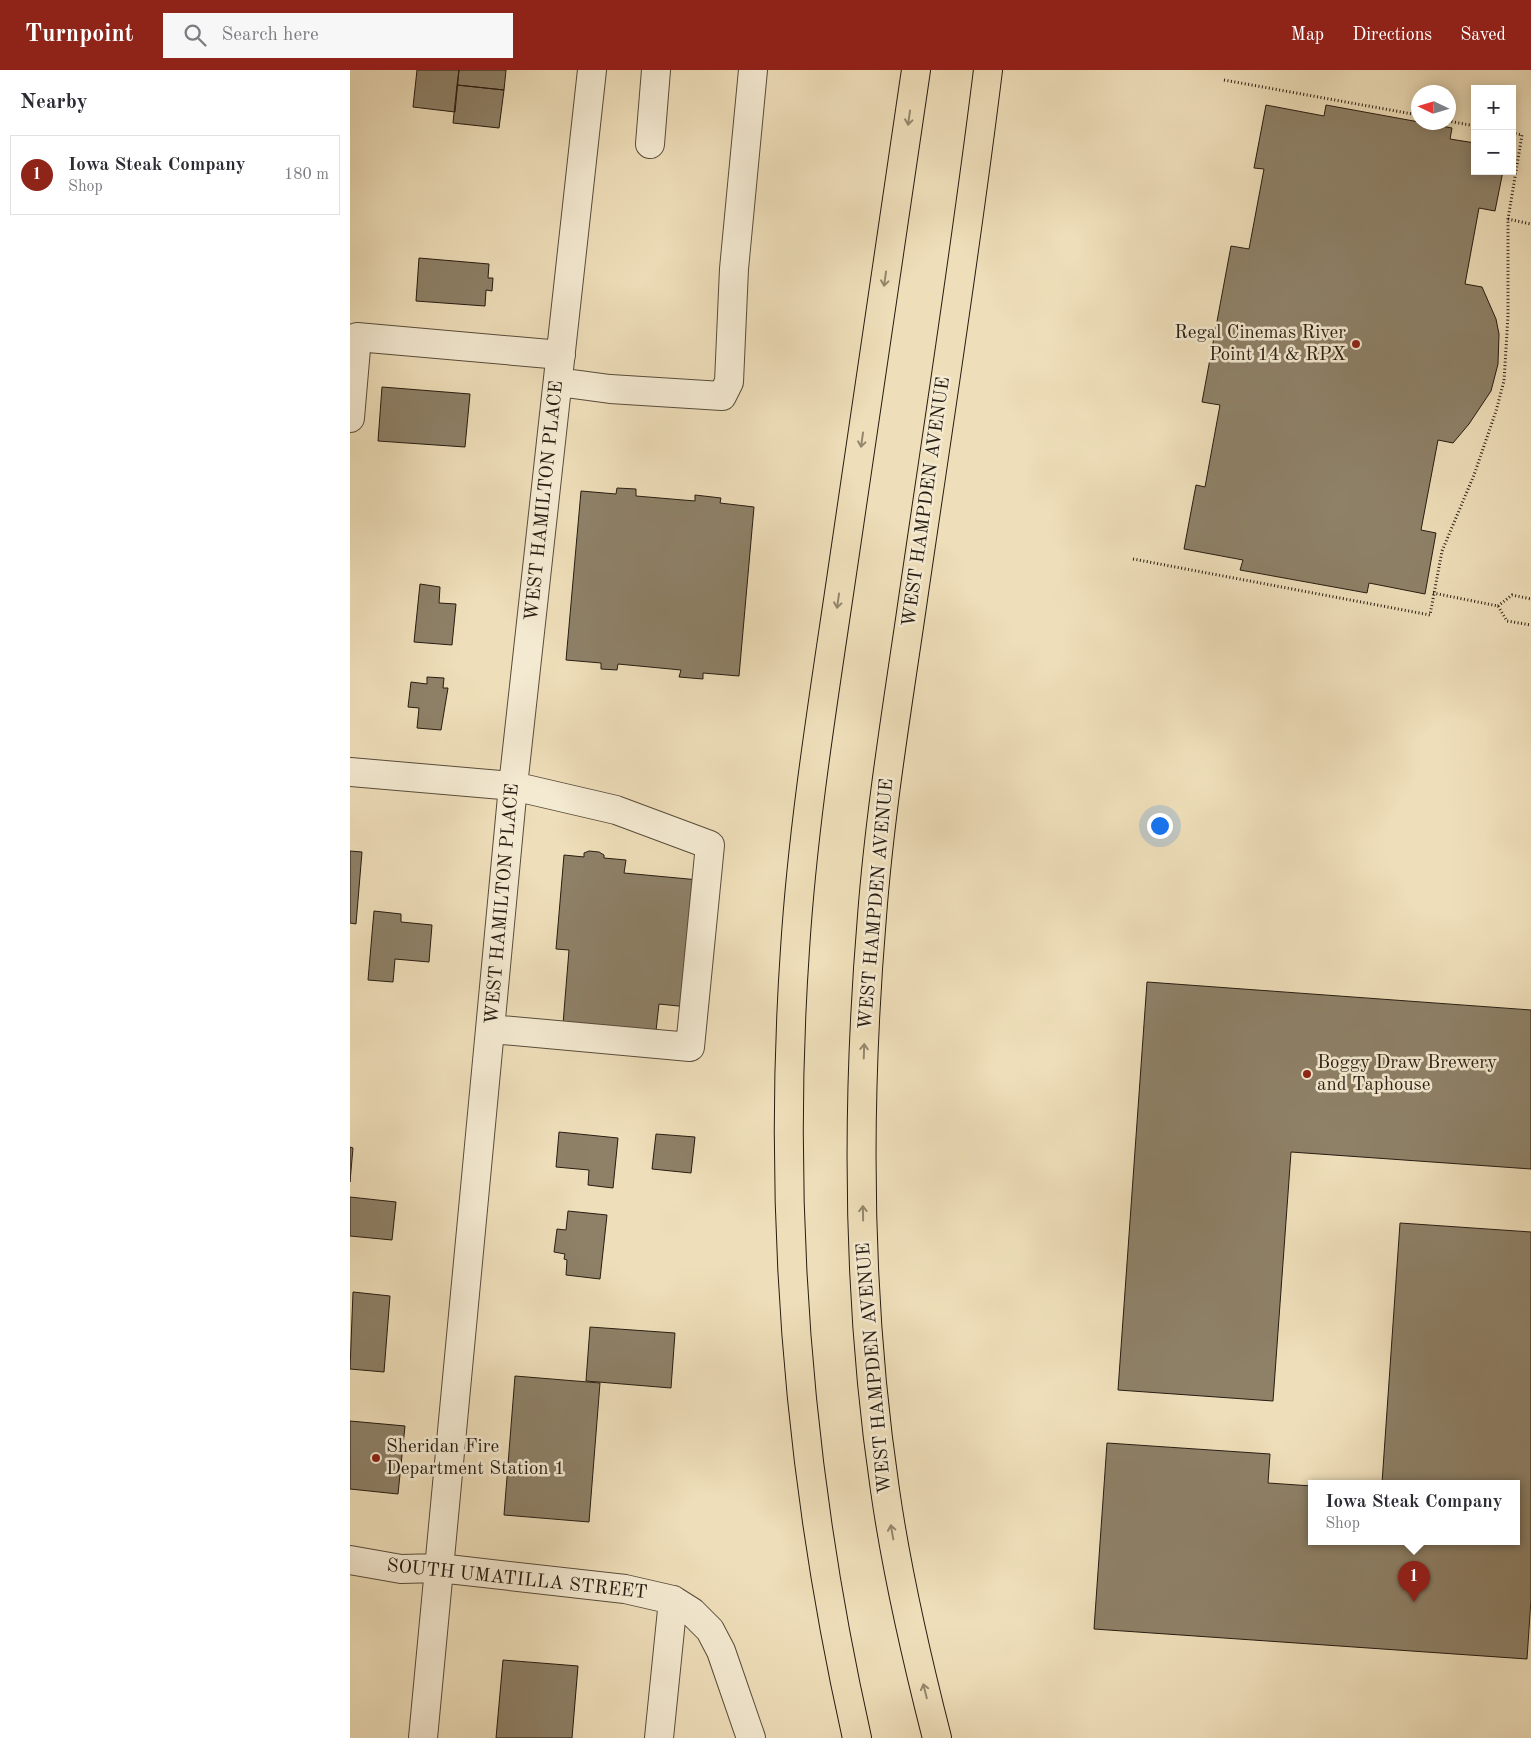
<!DOCTYPE html>
<meta charset="utf-8">
<style>
:root{--surface:#fff;--page:#f7f7f7;--text:#2b2b33;--muted:#7c7c81;--line:#e1e1e2;--accent:#8f2418}
body{margin:0;font-family:"Old Standard TT",serif;background:var(--page);color:var(--text)}
.controls{position:absolute;right:15px;top:15px;display:grid;overflow:hidden;border-radius:0px;box-shadow:0 2px 12px #0003}
.controls button{width:45px;height:45px;display:grid;place-items:center;padding:0;border:0;border-bottom:1px solid var(--line);background:var(--surface);color:var(--text);font:25px sans-serif}
.compass{position:absolute;left:1061px;top:15px;width:45px;height:45px;border-radius:50%;background:var(--surface);box-shadow:0 2px 12px #0003;rotate:274deg}
.you{position:absolute;left:809px;top:755px;width:18px;height:18px;margin:-12px;border:4px solid #fff;border-radius:50%;background:#1a73e8;box-shadow:0 0 0 8px #1a73e833}
.badge{display:grid;place-items:center;width:32px;height:32px;border-radius:50%;background:var(--accent);color:#fff;font-size:16px;font-weight:700}
.pin{position:absolute;translate:-50% -41px;filter:drop-shadow(0 1px 2px #0008)}
.pin::after{content:'';position:absolute;top:26px;width:18px;height:15px;background:inherit;clip-path:polygon(0 0,100% 0,50% 100%)}
.popup{position:absolute;left:958px;top:1410px;width:212px;height:65px;box-sizing:border-box;display:grid;place-content:center;border-radius:0px;background:var(--surface);filter:drop-shadow(0 1px 4px #0005);font-size:16px;white-space:nowrap;color:var(--muted)}
.popup b{font-size:19px;color:var(--text)}
.popup::after{content:'';position:absolute;left:50%;top:100%;margin-left:-10px;border:10px solid transparent;border-top-color:var(--surface)}
.list{margin:0;padding:0;list-style:none}
h2{display:flex;justify-content:space-between;align-items:center;height:65px;margin:0;padding:0 20px;font-size:21px}
h2 small{font-size:16px;font-weight:400;color:var(--muted)}
.list li{display:grid;grid-template-columns:32px 1fr auto;gap:15px;align-items:center;box-sizing:border-box;height:80px;margin:0 10px 10px;padding:0 10px;border:1px solid var(--line);border-radius:0px}
.list b{display:block;font-size:19px;white-space:nowrap}
.list p{margin:0;font-size:16px;white-space:nowrap;color:var(--muted)}
.list em{font-size:16px;font-style:normal;color:var(--muted)}
.icon{flex:none;width:28px;height:28px;fill:none;stroke:currentColor;stroke-width:2;stroke-linecap:round;stroke-linejoin:round}
.map{position:relative;flex:none;width:1181px;height:1668px;overflow:hidden}
header{display:flex;align-items:center;gap:30px;box-sizing:border-box;height:70px;padding:0 25px;background:var(--accent);color:#fff}
header strong{font-size:24px}
nav{display:flex;gap:28px;margin-inline-start:auto;font-size:18px}
.search{width:350px;height:45px;background:var(--page);display:flex;align-items:center;gap:12px;box-sizing:border-box;padding:0 18px;border-radius:0px;color:var(--muted);font-size:19px}
main{display:flex}
aside{flex:1;background:var(--surface)}
.map>svg:first-child{display:block}
</style>
<header>
<strong>Turnpoint</strong>
<div class="search"><svg class="icon" aria-label="search" viewBox="0 0 24 24"><circle cx="10" cy="10" r="6"/><path d="M15 15l6 6"/></svg>Search here</div>
<nav><a>Map</a><a>Directions</a><a>Saved</a></nav>
</header>
<main>
<aside>
<h2>Nearby<small></small></h2>
<ul class="list">
<li><span class="badge">1</span><div><b>Iowa Steak Company</b><p>Shop</p></div><em>180 m</em></li>
</ul>
</aside>
<div class="map">
<svg width="1181" height="1668" viewBox="0 0 1181 1668">
<rect width="100%" height="100%" fill="#eedeb9"/>
<filter id="stains"><feTurbulence type="fractalNoise" baseFrequency=".004" numOctaves="4"/><feColorMatrix values="0 0 0 0 .2 0 0 0 0 .09 0 0 0 0 .02 0 0 0 .5 -.17"/></filter>
<radialGradient id="worn" r=".72"><stop offset=".6" stop-color="#630" stop-opacity="0"/><stop offset="1" stop-color="#630" stop-opacity=".3"/></radialGradient>
<path fill="#8e8168" stroke="#271c11" d="M67,0h42l-4,42 -42,-5z
M109,0h47l-2,20 -47,-5z
M107,15l47,5 -5,38 -46,-5z
M916,35l58,11 2,-11 126,23 -2,11 25,4v28h28l-8,40 -16,-3 -14,76 17,3 14,32 3,15 -1,30 -7,27 -22,33 -16,19 -15,-3 -17,90 15,3 -11,61 -56,-11 -2,10 -127,-23 3,-10 -59,-11 12,-64 9,2 15,-82 -18,-3 29,-156 18,3 15,-80 -10,-1z
M69,188l70,6 -1,14h5l-1,13 -6,-1 -1,16 -69,-5z
M32,317l88,7 -5,53 -87,-6z
M267,418l19,1v7l59,5v-6l26,3 -1,5 34,4 -15,169 -36,-3v6l-24,-2 2,-7 -63,-6 -1,6 -16,-1v-6l-35,-3 15,-169 35,3z
M70,514l20,3 -1,16 17,1 -4,41 -38,-3z
M77,607l17,1 -1,10h5l-7,42 -24,-2 2,-20 -11,-1 3,-25 16,2z
M0,781l12,1 -6,72 -6,-1z
M239,781l10,1 5,3v3l22,2 -2,13 75,7 -11,127 -29,-3 -3,27 -93,-7 6,-74 -13,-1 8,-94 20,2v-4z
M24,841l27,3v8l31,3 -3,37 -34,-3 -2,23 -25,-2z
M797,912l384,28v159l-240,-17 -18,249 -155,-11z
M209,1062l59,6 -5,50 -25,-3 1,-15 -33,-3z
M306,1064l39,3 -4,36 -39,-4z
M0,1077l3,1 -3,34z
M0,1127l46,5 -4,38 -42,-4z
M218,1141l39,4 -7,64 -34,-4 1,-15 -3,-1 1,-5 -11,-2 3,-23 9,1z
M1050,1153l131,9v367l-4,60 -433,-30 13,-186 163,11 -2,29 44,3v55h204v-58h-134z
M3,1222l37,4 -6,76 -34,-3z
M240,1257l85,6 -4,55 -85,-7z
M165,1306l85,7 -11,139 -85,-7z
M0,1351l55,5 -7,68 -48,-5z
M153,1590l75,6 -6,72h-76z"/>
<g fill="none" stroke-linecap="round" stroke-linejoin="round">
<defs>
<path id="minor" d="M300,74l6,-74
M208,312l52,7 112,7 7,-14 5,-113 19,-199
M0,348l7,-81 204,18
M0,702l163,14 103,24 94,35 -20,202 -199,-18
M0,1490l51,9 38,-1 186,21 48,11 19,12 18,18 11,21 30,87
M73,1668l90,-952 79,-716
M309,1668l14,-138"/>
<path id="highway" d="M507,1668c-58,-258 -80,-525 -62,-789 8,-124 28,-247 46,-369 25,-170 50,-340 75,-510
M587,1668c-21,-82 -40,-164 -52,-248 -28,-189 -29,-384 -13,-574 8,-104 25,-207 40,-310 26,-179 54,-357 76,-536"/>
</defs>
<use href="#minor" stroke="#594c3b" stroke-width="30"/>
<use href="#highway" stroke="#271c11" stroke-width="30"/>
<path stroke="#271c11" stroke-width="3" stroke-dasharray="1 2.5" stroke-linecap="butt" d="M874,10l194,35
M1098,51l27,5
M1158,149l23,5
M783,489l297,56 12,-64 32,-76 22,-64 8,-30 4,-65v-97l14,-84 -10,-2
M1083,523l65,13 9,15 24,4
M1148,536l14,-11 19,4"/>
<use href="#minor" stroke="#f4ead2" stroke-width="28"/>
<use href="#highway" stroke="#eedeb9" stroke-width="28"/>
</g>
<defs><path id="oneway-shaft" d="M-6 0H5M1.5-3L5.5 0L1.5 3" fill="none" stroke-width="1.6" stroke-linecap="round" stroke-linejoin="round" transform="scale(1.25)"/></defs>
<g stroke="#94876d">
<use href="#oneway-shaft" transform="translate(559 48) rotate(98)"/>
<use href="#oneway-shaft" transform="translate(535 209) rotate(98)"/>
<use href="#oneway-shaft" transform="translate(512 370) rotate(98)"/>
<use href="#oneway-shaft" transform="translate(488 531) rotate(98)"/>
<use href="#oneway-shaft" transform="translate(514 981) rotate(-88)"/>
<use href="#oneway-shaft" transform="translate(513 1143) rotate(-91)"/>
<use href="#oneway-shaft" transform="translate(542 1462) rotate(-100)"/>
<use href="#oneway-shaft" transform="translate(575 1621) rotate(-104)"/>
</g>
<g fill="#8f2418" stroke="#f4ead2" stroke-width="2">
<circle cx="1006" cy="274" r="5"/>
<circle cx="957" cy="1004" r="5"/>
<circle cx="26" cy="1388" r="5"/>
</g>
<g text-anchor="middle" dominant-baseline="central" stroke-width="5" stroke-linejoin="round" paint-order="stroke">
<g font-size="19" fill="#271c11" stroke="#f4ead2" text-anchor="start">
<text x="996" y="263" text-anchor="end">Regal Cinemas River<tspan x="996" dy="22">Point 14 &amp; RPX</tspan></text>
<text x="967" y="993">Boggy Draw Brewery<tspan x="967" dy="22">and Taphouse</tspan></text>
<text x="36" y="1377">Sheridan Fire<tspan x="36" dy="22">Department Station 1</tspan></text>
</g>
<g font-size="19" fill="#271c11" stroke="#f4ead2">
<text transform="translate(195 431) rotate(-84)">WEST HAMILTON PLACE</text>
<text transform="translate(577 432) rotate(-82)">WEST HAMPDEN AVENUE</text>
<text transform="translate(153 834) rotate(-85)">WEST HAMILTON PLACE</text>
<text transform="translate(527 834) rotate(-85)">WEST HAMPDEN AVENUE</text>
<text transform="translate(525 1298) rotate(-95)">WEST HAMPDEN AVENUE</text>
<text transform="translate(167 1510) rotate(6)">SOUTH UMATILLA STREET</text>
</g>
</g>
<rect width="100%" height="100%" filter="url(#stains)"/>
<rect width="100%" height="100%" fill="url(#worn)"/>
</svg>
<div class="controls">
<button>+</button>
<button>−</button>
</div>
<svg class="compass" viewBox="-18 -18 36 36"><path d="M0-13l5 13h-10z" fill="#e53935"/><path d="M0 13l5-13h-10z" fill="#7c7c81"/></svg>
<div class="you"></div>
<div class="pin badge" style="left:1064px;top:1532px">1</div>
<div class="popup"><b>Iowa Steak Company</b>Shop</div>
</div>
</main>
